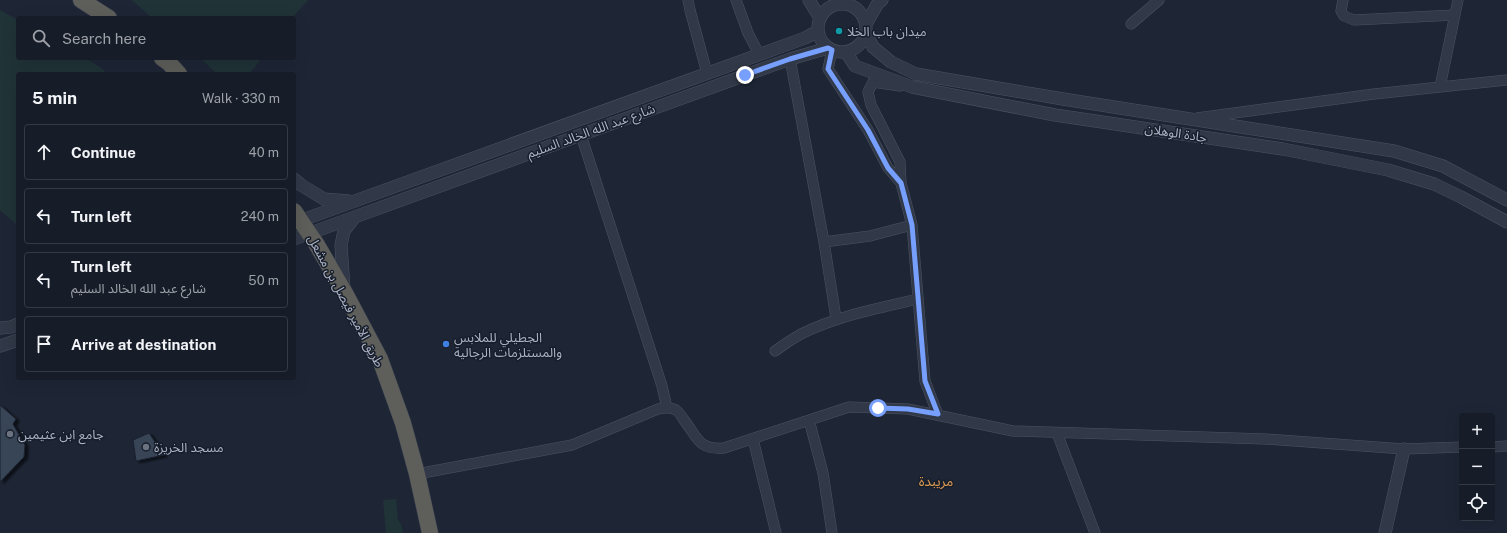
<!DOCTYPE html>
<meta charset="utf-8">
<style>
:root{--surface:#161c28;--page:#232934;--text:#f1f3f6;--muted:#9ea1a8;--line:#353a45}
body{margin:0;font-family:"Public Sans","Noto Sans Arabic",sans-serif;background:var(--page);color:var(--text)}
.controls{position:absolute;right:12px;bottom:12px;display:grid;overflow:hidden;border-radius:4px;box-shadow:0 4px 16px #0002}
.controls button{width:36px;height:36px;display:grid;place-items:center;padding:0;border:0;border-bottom:1px solid var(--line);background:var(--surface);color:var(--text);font:20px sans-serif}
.stop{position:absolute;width:12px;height:12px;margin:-9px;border:3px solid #779ffd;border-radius:50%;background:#fff}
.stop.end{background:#779ffd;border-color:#fff;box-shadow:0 1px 4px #0008}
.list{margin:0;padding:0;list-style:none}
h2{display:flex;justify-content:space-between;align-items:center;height:52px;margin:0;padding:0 16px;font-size:17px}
h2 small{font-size:13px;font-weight:400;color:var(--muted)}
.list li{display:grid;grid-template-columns:26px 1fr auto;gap:12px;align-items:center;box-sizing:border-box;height:56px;margin:0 8px 8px;padding:0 8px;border:1px solid var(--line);border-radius:4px}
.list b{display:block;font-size:15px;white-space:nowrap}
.list p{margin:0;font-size:13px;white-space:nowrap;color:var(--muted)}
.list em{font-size:13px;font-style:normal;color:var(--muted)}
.icon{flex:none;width:22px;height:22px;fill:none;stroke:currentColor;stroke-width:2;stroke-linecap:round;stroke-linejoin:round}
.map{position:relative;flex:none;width:1507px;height:533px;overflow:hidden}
.search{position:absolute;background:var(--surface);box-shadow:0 4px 16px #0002;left:16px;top:16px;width:280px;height:44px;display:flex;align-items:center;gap:10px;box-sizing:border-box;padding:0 14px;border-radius:4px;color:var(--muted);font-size:15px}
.panel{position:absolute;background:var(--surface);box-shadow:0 4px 16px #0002;left:16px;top:72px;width:280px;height:308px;border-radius:4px}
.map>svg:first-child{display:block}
</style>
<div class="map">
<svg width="1507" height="533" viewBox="0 0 1507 533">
<defs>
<filter id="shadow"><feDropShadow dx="3.5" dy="2" stdDeviation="1" flood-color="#0009"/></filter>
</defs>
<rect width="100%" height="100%" fill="#1e2636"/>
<path fill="#203337" d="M132,0h176l-16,18h-140z
M0,10l18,10v38h67l15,9 8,7h-90v152l-18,-16z
M200,58h62l-13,16h-32z
M396,499l2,21 3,4 2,9h-17l-3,-33z"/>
<path fill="#394457" stroke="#19202d" filter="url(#shadow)" d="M0,405l16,14 -3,5 12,21 -1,12 -24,25z
M149,433l15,22 -28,6 -3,-21z"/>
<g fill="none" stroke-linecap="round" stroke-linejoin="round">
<defs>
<path id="minor" d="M688,0l2,10 17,63
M736,0l12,33 11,21
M1343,0l-2,11 3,5 10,4 101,-5
M1131,24l28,-24
M832,50l-4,19 40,61 20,38 13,15
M790,59l34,183 12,76
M900,86l-27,-4 -5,10 3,13 29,57 1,21 11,42 13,156 13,34
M1440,87l18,-87
M1197,118l177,-24 133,-14
M581,135l81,251 5,22
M824,242l46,-6 42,-11
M775,351c8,-6 17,-12 26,-17 37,-18 77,-26 117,-35
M809,420l14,53 9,60
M1057,433l38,100
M753,439l23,94
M1492,447l15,-1
M417,474l155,-29 86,-36c5,-1 13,-2 18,1 3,2 6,7 8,10 14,18 14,30 40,28l125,-41 59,2 105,22 252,8 139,10 58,-2"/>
<path id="tertiary" d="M809,0l11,18
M818 28a24 24 0 1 1 48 0a24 24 0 1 1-48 0Z
M866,24l12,-21 4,-3
M866,33l7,14 18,15 25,12 147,25 331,52 49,15 64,34
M846,52l9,14 57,21 143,28 228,34 105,21 46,14 27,13 46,25
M294,179l7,6 23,14 25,2
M294,223l511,-185 13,-7
M294,239l496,-180 38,-11
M344,290l-3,-45 3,-14 11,-14
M0,328l11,-1 7,-3
M0,346l18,-6
M1385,533l19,-84"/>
<path id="trunk" d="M81,0l28,18
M162,58l7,5 10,11
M294,211l23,34 28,48 35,66 23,64 14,51 13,59"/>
</defs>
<use href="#minor" stroke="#4c5362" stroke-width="11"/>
<use href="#tertiary" stroke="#4c5362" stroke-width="13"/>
<use href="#trunk" stroke="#39404e" stroke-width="17"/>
<use href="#minor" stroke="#313847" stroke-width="10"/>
<use href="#tertiary" stroke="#313847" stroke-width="12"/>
<use href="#trunk" stroke="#5e5e5a" stroke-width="16"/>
</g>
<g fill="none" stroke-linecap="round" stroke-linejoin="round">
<path stroke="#779ffd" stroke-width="5" d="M745,75l45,-16 38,-11 4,2 -4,19 40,61 20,38 13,15 11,42 13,156 13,33 -30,-5 -30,-1"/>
</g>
<circle fill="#0f9aa8" stroke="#171e2b" stroke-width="1.5" cx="839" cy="31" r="4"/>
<circle fill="#3f7fe0" stroke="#171e2b" stroke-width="1.5" cx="446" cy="344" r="4"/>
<g fill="#6b7280" stroke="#171e2b" stroke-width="1.5">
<circle cx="10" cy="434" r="4"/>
<circle cx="146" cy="447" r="4"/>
</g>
<g text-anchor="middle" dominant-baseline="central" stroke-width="3" stroke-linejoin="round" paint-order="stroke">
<g font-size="13" fill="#abb2c4" stroke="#171e2b" text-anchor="start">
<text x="847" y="31">ميدان باب الخلا</text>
<text x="454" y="337">الجطيلي للملابس<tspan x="454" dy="15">والمستلزمات الرجالية</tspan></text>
<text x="18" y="434">جامع ابن عثيمين</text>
<text x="154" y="447">مسجد الخريزة</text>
</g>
<g font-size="13" fill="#abb2c4" stroke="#171e2b">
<text transform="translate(591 131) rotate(-20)">شارع عبد الله الخالد السليم</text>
<text transform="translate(1176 133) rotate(9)">جادة الوهلان</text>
<text transform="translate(346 301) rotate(62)">طريق الأمير فيصل بن مشعل</text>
</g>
<g font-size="14" fill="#d89852" stroke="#171e2b">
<text x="936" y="481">مريبدة</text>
</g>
</g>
</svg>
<div class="controls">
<button>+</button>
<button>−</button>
<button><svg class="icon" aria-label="locate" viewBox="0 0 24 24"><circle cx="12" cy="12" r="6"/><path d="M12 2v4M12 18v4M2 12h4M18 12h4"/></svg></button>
</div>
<div class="stop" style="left:878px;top:408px"></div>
<div class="stop end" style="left:745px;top:75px"></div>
<div class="search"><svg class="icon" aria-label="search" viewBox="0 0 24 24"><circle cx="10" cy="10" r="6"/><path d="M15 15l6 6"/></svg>Search here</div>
<section class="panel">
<h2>5 min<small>Walk · 330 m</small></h2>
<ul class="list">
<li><svg class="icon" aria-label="ahead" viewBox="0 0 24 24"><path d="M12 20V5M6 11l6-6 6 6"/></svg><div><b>Continue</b></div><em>40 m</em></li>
<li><svg class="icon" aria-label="left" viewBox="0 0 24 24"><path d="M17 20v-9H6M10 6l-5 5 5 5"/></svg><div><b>Turn left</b></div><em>240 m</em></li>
<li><svg class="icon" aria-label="left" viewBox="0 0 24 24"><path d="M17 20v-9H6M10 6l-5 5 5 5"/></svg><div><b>Turn left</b><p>شارع عبد الله الخالد السليم</p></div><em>50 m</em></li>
<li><svg class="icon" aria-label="arrive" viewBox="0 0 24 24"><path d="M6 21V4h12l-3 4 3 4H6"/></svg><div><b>Arrive at destination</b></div></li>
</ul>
</section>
</div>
